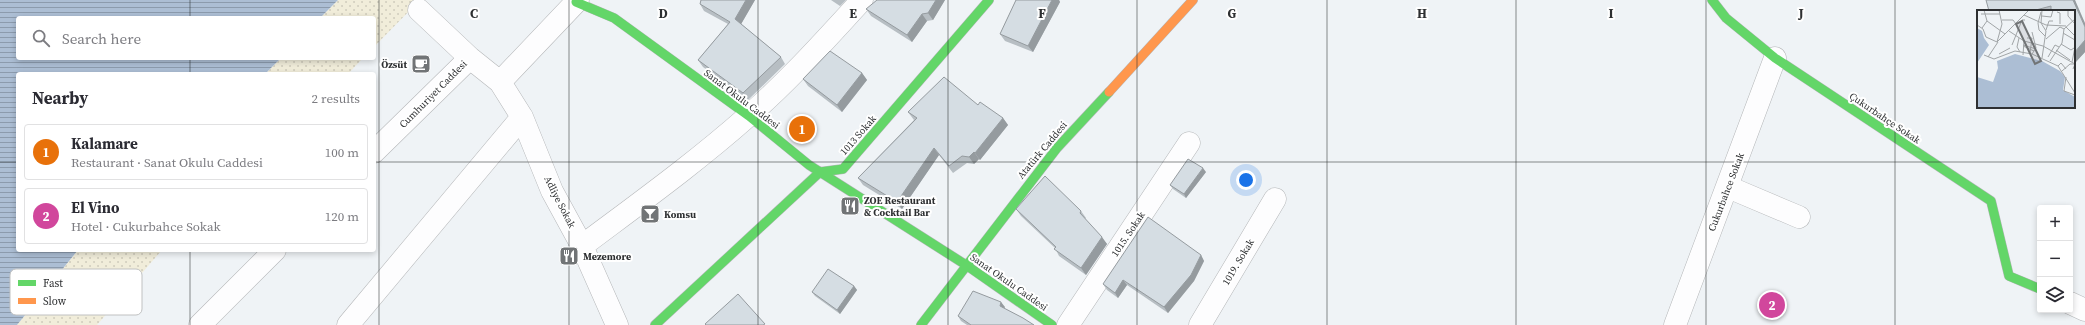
<!DOCTYPE html>
<meta charset="utf-8">
<style>
:root{--surface:#fff;--page:#f7f7f7;--text:#2b2b33;--muted:#7c7c81;--line:#e1e1e2;--accent:#0f766e}
body{margin:0;font-family:"Source Serif 4",serif;background:var(--page);color:var(--text)}
.controls{position:absolute;right:12px;bottom:12px;display:grid;overflow:hidden;border-radius:4px;box-shadow:0 2px 6px #0003}
.controls button{width:36px;height:36px;display:grid;place-items:center;padding:0;border:0;border-bottom:1px solid var(--line);background:var(--surface);color:var(--text);font:20px sans-serif}
.you{position:absolute;left:1246px;top:180px;width:14px;height:14px;margin:-10px;border:3px solid #fff;border-radius:50%;background:#1a73e8;box-shadow:0 0 0 6px #1a73e833}
.badge{display:grid;place-items:center;width:26px;height:26px;border-radius:50%;background:var(--accent);color:#fff;font-size:13px;font-weight:700}
.pin{position:absolute;translate:-50% -50%;border:2px solid #fff;box-shadow:0 1px 4px #0006}
.list{margin:0;padding:0;list-style:none}
h2{display:flex;justify-content:space-between;align-items:center;height:52px;margin:0;padding:0 16px;font-size:17px}
h2 small{font-size:13px;font-weight:400;color:var(--muted)}
.list li{display:grid;grid-template-columns:26px 1fr auto;gap:12px;align-items:center;box-sizing:border-box;height:56px;margin:0 8px 8px;padding:0 8px;border:1px solid var(--line);border-radius:4px}
.list b{display:block;font-size:15px;white-space:nowrap}
.list p{margin:0;font-size:13px;white-space:nowrap;color:var(--muted)}
.list em{font-size:13px;font-style:normal;color:var(--muted)}
.icon{flex:none;width:22px;height:22px;fill:none;stroke:currentColor;stroke-width:2;stroke-linecap:round;stroke-linejoin:round}
.map{position:relative;flex:none;width:2085px;height:325px;overflow:hidden}
.search{position:absolute;background:var(--surface);box-shadow:0 2px 6px #0003;left:16px;top:16px;width:360px;height:44px;display:flex;align-items:center;gap:10px;box-sizing:border-box;padding:0 14px;border-radius:4px;color:var(--muted);font-size:15px}
.panel{position:absolute;background:var(--surface);box-shadow:0 2px 6px #0003;left:16px;top:72px;width:360px;height:180px;border-radius:4px}
.map>svg:first-child{display:block}
</style>
<div class="map">
<svg width="2085" height="325" viewBox="0 0 2085 325">
<defs>
<pattern id="sand-dots" width="8" height="8" patternUnits="userSpaceOnUse"><rect width="8" height="8" fill="#f1edda"/><path d="M2 2h.1M6 6h.1" fill="none" stroke="#cfccbc" stroke-width="1.8" stroke-linecap="round"/></pattern>
<pattern id="water-rules" width="6" height="5" patternUnits="userSpaceOnUse"><rect width="6" height="5" fill="#acbed4"/><path d="M0 2.5h6" fill="none" stroke="#8c9bad"/></pattern>
</defs>
<rect width="100%" height="100%" fill="#eff3f6"/>
<path fill="url(#sand-dots)" d="M338,0h82l-46,47v-29h-54z
M281,58h82l-15,16h-83z
M78,250h84l-65,75h-80z"/>
<path fill="url(#water-rules)" d="M0,0h338l-18,18h-302v40h263l-16,16h-247v176h60l-61,75h-17z"/>
<g fill="none" stroke-linecap="round" stroke-linejoin="round">
<defs>
<path id="street" d="M419,10l51,48
M500,82l22,35 30,74 30,55 35,79
M374,152l96,-94 30,24 78,-82
M1728,187l71,30
M582,246c56,-42 113,-83 165,-129 42,-36 78,-77 115,-117
M2070,303l15,7
M200,325l75,-75
M348,325l174,-208
M1068,325l121,-182
M1200,325l75,-126
M1675,325l100,-267"/>
<path id="fast" d="M1712,0l14,18 49,40 216,143 18,75 31,13
M576,2l38,16 135,98 60,49 157,100 86,60
M655,325l165,-153 23,-3 146,-169
M921,325l136,-177 52,-56"/>
<path id="slow" d="M1109,92l84,-92"/>
</defs>
<use href="#street" stroke="#b4b6b8" stroke-width="23"/>
<use href="#fast" stroke="#b4b6b8" stroke-width="10"/>
<use href="#slow" stroke="#b4b6b8" stroke-width="10"/>
<use href="#street" stroke="#fdfdfe" stroke-width="22"/>
<use href="#fast" stroke="#63d668" stroke-width="9"/>
<use href="#slow" stroke="#ff974d" stroke-width="9"/>
</g>
<path fill="#b7bec3" d="M701,0h54l-14,24 40,33 4,7 -37,36 -45,-33 -5,-7 30,-36 -24,-13 -4,-7z
M831,0h15l-6,6z
M945,0l-12,20 -6,1 -15,21 -41,-26 -5,-7z
M1016,0h43l1,2 -27,50 -28,-11 -5,-7z
M2075,0l10,52 -11,12v-53h-85z
M862,73l5,7 -25,32 -34,-26 -5,-7z
M978,105l25,13 5,7 -28,35 -1,-1 -5,5 -7,-1 -14,10 -14,-18 -37,54 -39,-24 -5,-7 56,-58 -6,-8z
M1206,172l-20,26 -13,-9 -3,-4z
M1016,209l65,2 5,7 -1,1 22,25 -21,31 -27,-19 -4,-8 -34,-32z
M1201,255l3,6 -10,20 -26,32 -41,-28 -9,13 -11,-8 -4,-6z
M854,286l3,4 -17,24 -25,-18 -3,-4z
M1005,307l-1,1 30,17h-67l-6,-4 -3,-5z"/>
<path fill="#959b9f" d="M746,0h9l-15,26 -5,-7z
M936,0h9l-12,20 -5,-7z
M1052,0h7l1,2 -27,50 -5,-6z
M2073,0h2l10,23v4z
M922,14l5,7 -15,21 -5,-7z
M2085,40v12l-11,12v-11z
M862,73l5,7 -25,32 -5,-7z
M1003,118l5,7 -28,35 -5,-7z
M934,148l5,7 -37,54 -5,-7z
M974,152l5,7 -5,5 -5,-7z
M1203,168l3,4 -20,26 -2,-4z
M1102,237l5,7 -21,31 -5,-7z
M1201,255l3,6 -10,20 -26,32 -4,-6z
M1123,280l4,5 -9,13 -3,-5z
M854,286l3,4 -17,24 -3,-4z
M1001,302l4,5 -2,4 -3,-5z"/>
<path fill="#d5dde3" stroke="#959b9f" d="M701,0h45l-11,19 46,38 -38,36 -45,-33 32,-38 -30,-18z
M877,0h59l-8,13 -6,1 -15,21 -41,-26z
M1016,0h36l-24,46 -28,-12z
M1986,0h87l12,27v13l-11,13v-42h-23v-5l-19,5h-43z
M830,51l32,22 -25,32 -34,-26z
M944,77l34,28 2,-3 23,16 -28,35 -1,-1 -5,5 -7,-1 -13,10 -15,-18 -37,54 -39,-24 59,-60 -9,-6z
M1188,159l15,9 -19,26 -14,-9z
M1045,176l36,35 -1,2 22,24 -21,31 -27,-19 2,-2 -40,-38z
M1148,217l53,38 -10,20 -27,32 -41,-27 -8,13 -12,-9z
M828,269l26,17 -17,24 -25,-18z
M973,291l28,11 -1,4 23,12 11,7h-63l-13,-9z
M738,294l27,30 -2,1h-57l-1,-1z"/>
<path fill="none" stroke="#2d2f31" stroke-width="1" stroke-opacity="0.55" d="M190,0v18M379,0v325M569,0v325M758,0v325M948,0v325M1137,0v325M1327,0v325M1516,0v325M1706,0v325M1895,0v325M190,58v16M0,162h18M374,162h1711M190,250v75"/>
<defs>
<symbol id="cafe-square" viewBox="-11 -11 22 22"><rect x="-9" y="-9" width="18" height="18" rx="4" fill="#717476" stroke="#fff"/><path d="M-5.5-4.5H6V0H3Q3 3.5 0 3.5H-2.5Q-5.5 3.5-5.5 0ZM3-3.2v2h1.7v-2ZM-6 4.5H4V6H-6Z" fill="#fff"/></symbol>
<symbol id="restaurant-square" viewBox="-11 -11 22 22"><rect x="-9" y="-9" width="18" height="18" rx="4" fill="#717476" stroke="#fff"/><path d="M-5-6h1v4h1v-4h1v4h1v-4h1v5L-1.5 .5V6h-2V.5L-5-1ZM5-6V6H3V1.5H1.5Q1.5-4 5-6Z" fill="#fff"/></symbol>
<symbol id="bar-square" viewBox="-11 -11 22 22"><rect x="-9" y="-9" width="18" height="18" rx="4" fill="#717476" stroke="#fff"/><path d="M-6-5H6L.8 .8V4.5H3.5V6h-7V4.5H-.8V.8Z" fill="#fff"/></symbol>
</defs>
<g fill-rule="evenodd">
<use href="#cafe-square" x="410" y="53" width="22" height="22"/>
<use href="#restaurant-square" x="839" y="195" width="22" height="22"/>
<use href="#bar-square" x="639" y="203" width="22" height="22"/>
<use href="#restaurant-square" x="558" y="245" width="22" height="22"/>
</g>
<g text-anchor="middle" dominant-baseline="central" stroke-width="4" stroke-linejoin="round" paint-order="stroke">
<g font-size="10" font-weight="bold" fill="#2d2f31" stroke="#fff" text-anchor="start">
<text x="407" y="64" text-anchor="end">Özsüt</text>
<text x="864" y="200">ZOE Restaurant<tspan x="864" dy="12">&amp; Cocktail Bar</tspan></text>
<text x="664" y="214">Komsu</text>
<text x="583" y="256">Mezemore</text>
</g>
<g font-size="10" fill="#2d2f31" stroke="#fff">
<text transform="translate(433 94) rotate(-45)">Cumhuriyet Caddesi</text>
<text transform="translate(742 99) rotate(37)">Sanat Okulu Caddesi</text>
<text transform="translate(1885 118) rotate(34)">Çukurbahçe Sokak</text>
<text transform="translate(858 135) rotate(-49)">1013 Sokak</text>
<text transform="translate(1042 150) rotate(-50)">Atatürk Caddesi</text>
<text transform="translate(1726 192) rotate(-69)">Cukurbahce Sokak</text>
<text transform="translate(560 202) rotate(63)">Adliye Sokak</text>
<text transform="translate(1128 234) rotate(-56)">1015. Sokak</text>
<text transform="translate(1238 262) rotate(-59)">1019. Sokak</text>
<text transform="translate(1009 282) rotate(35)">Sanat Okulu Caddesi</text>
</g>
</g>
<g transform="translate(1977 10)">
<rect width="98" height="98" fill="#eff3f6"/>
<path d="M0,18l5,3 2,7 5,7 -12,18zM38,44l27,7 18,10 5,6 -2,13 12,7v11h-98v-31l16,5 5,-14 -1,-7z" fill="#acbed4"/>
<path fill="none" stroke="#a1a5a7" stroke-width="1" d="M91,0v6l7,8M64,2l-3,11 1,7 6,6M80,2l3,1v11M4,4h19M47,5l22,10 20,1M65,6l9,1 2,-7M25,10h11l3,4M10,11l18,13M0,15l6,4 3,8 11,5 32,-32M89,17l9,9M5,18l5,-7 -3,-11M69,20l3,-9h4M32,21l15,10 19,5 32,18M86,23l12,7M42,28l-2,9 3,5M50,28h5l-2,15M69,29l14,-12 4,2M20,32l5,-18 -3,-14M84,34l10,6 3,-2M35,35l10,-25h3M46,35l13,4M46,36l11,5M79,40l14,10M22,44l11,-6M55,44l4,-6 -4,-16M7,45l10,4 21,-8 17,3 26,12 17,27M46,45l1,-14M11,47l10,-15M71,47l7,-12 4,2M65,48l4,-27 -5,-8 1,-13M73,51l12,-18 2,-14 11,-10M95,52l3,-15M81,56l3,-3 5,6M85,61l8,-7h5l-2,5M89,67l-2,14 11,4"/>
<path fill="#717476" fill-opacity="0.15" stroke="#717476" stroke-width="2" d="M45,11l19,40 -6,3 -19,-40z"/>
<rect width="98" height="98" fill="none" stroke="#2d2f31" stroke-width="2"/>
</g>
<rect x="10" y="269" width="132" height="46" rx="6" fill="#fff" stroke="#c0c1c1" stroke-width="1"/>
<rect x="18" y="280" width="18" height="6" fill="#63d668"/>
<rect x="18" y="298" width="18" height="6" fill="#ff974d"/>
<g font-size="11" fill="#2d2f31">
<text x="43" y="287">Fast</text>
<text x="43" y="305">Slow</text>
</g>
<g font-size="13" text-anchor="middle" font-weight="bold" fill="#2d2f31" stroke="#fff" stroke-width="4" stroke-linejoin="round" paint-order="stroke">
<text x="474" y="18">C</text>
<text x="663" y="18">D</text>
<text x="853" y="18">E</text>
<text x="1042" y="18">F</text>
<text x="1232" y="18">G</text>
<text x="1422" y="18">H</text>
<text x="1611" y="18">I</text>
<text x="1801" y="18">J</text>
</g>
</svg>
<div class="controls">
<button>+</button>
<button>−</button>
<button><svg class="icon" aria-label="layers" viewBox="0 0 24 24"><path d="M12 4l9 5-9 5-9-5zM3 14l9 5 9-5"/></svg></button>
</div>
<div class="you"></div>
<div class="pin badge" style="left:802px;top:129px;background:#e8710a">1</div>
<div class="pin badge" style="left:1772px;top:305px;background:#d1479c">2</div>
<div class="search"><svg class="icon" aria-label="search" viewBox="0 0 24 24"><circle cx="10" cy="10" r="6"/><path d="M15 15l6 6"/></svg>Search here</div>
<section class="panel">
<h2>Nearby<small>2 results</small></h2>
<ul class="list">
<li><span class="badge" style="background:#e8710a">1</span><div><b>Kalamare</b><p>Restaurant · Sanat Okulu Caddesi</p></div><em>100 m</em></li>
<li><span class="badge" style="background:#d1479c">2</span><div><b>El Vino</b><p>Hotel · Cukurbahce Sokak</p></div><em>120 m</em></li>
</ul>
</section>
</div>
